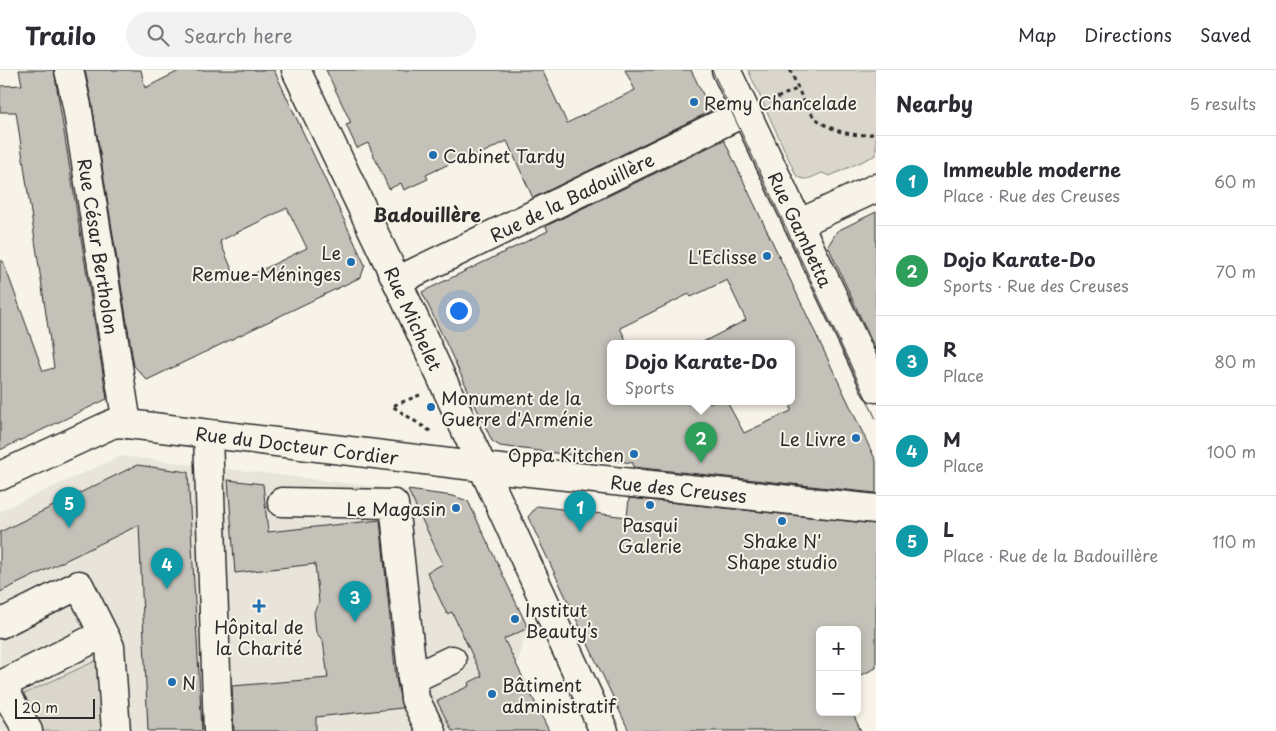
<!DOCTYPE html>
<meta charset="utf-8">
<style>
:root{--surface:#fff;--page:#f2f2f3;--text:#2b2b33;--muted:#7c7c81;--line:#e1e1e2;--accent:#1f6fb2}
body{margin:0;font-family:"Playpen Sans",sans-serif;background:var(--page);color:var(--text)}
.controls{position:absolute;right:15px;bottom:15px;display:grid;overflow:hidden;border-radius:8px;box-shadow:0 2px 8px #0003}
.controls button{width:45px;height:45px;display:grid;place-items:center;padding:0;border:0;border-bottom:1px solid var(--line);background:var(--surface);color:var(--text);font:25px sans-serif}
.scale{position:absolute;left:15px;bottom:12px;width:80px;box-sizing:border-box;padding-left:5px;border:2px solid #2b2b2b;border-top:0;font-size:14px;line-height:18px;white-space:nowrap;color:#2b2b2b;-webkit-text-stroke:4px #f7f3e8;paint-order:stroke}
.you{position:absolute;left:458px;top:240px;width:18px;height:18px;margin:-12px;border:4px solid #fff;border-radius:50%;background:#1a73e8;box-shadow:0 0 0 8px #1a73e833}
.badge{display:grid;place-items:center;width:32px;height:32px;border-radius:50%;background:var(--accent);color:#fff;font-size:16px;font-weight:700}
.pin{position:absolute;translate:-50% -41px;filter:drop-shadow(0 1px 2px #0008)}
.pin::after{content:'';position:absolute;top:26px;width:18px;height:15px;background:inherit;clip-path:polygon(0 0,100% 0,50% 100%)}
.popup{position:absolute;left:607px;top:270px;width:188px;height:65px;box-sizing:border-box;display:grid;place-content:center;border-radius:8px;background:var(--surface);filter:drop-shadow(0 1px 4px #0005);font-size:16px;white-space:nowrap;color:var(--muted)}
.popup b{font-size:19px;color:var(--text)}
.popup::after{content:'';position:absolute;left:50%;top:100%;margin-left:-10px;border:10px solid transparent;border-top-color:var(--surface)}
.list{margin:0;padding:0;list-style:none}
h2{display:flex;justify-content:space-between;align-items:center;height:65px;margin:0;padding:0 20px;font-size:21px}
h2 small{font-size:16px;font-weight:400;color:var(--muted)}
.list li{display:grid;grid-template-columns:32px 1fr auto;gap:15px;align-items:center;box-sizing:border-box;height:90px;padding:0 20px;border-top:1px solid var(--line)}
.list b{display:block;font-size:19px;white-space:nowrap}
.list p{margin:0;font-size:16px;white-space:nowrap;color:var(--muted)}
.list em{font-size:16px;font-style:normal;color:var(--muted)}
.icon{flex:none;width:28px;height:28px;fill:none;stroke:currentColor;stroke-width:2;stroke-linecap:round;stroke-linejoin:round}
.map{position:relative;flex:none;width:876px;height:661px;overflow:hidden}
header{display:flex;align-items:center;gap:30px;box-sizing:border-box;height:70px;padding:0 25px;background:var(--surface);border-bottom:1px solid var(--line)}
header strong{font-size:24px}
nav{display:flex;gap:28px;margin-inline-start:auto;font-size:18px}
.search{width:350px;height:45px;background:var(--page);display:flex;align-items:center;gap:12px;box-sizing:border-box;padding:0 18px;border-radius:28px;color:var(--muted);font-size:19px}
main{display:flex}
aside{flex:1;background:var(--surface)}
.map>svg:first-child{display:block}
</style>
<header>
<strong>Trailo</strong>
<div class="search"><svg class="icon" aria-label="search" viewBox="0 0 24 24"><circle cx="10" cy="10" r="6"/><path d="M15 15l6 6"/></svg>Search here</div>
<nav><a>Map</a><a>Directions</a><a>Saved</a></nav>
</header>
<main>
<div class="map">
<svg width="876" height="661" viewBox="0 0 876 661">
<rect width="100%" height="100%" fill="#f7f3e8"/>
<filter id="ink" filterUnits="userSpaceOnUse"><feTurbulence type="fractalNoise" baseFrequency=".02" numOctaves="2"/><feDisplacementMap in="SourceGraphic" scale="10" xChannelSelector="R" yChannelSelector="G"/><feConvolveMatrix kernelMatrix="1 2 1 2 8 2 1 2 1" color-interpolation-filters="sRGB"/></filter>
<g filter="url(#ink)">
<path fill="#e8e4da" d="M121,386l332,40 15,5 60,127 -12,39 7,14 2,-1 23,48 -2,3h-546v-220z"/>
<path fill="#dad6cc" stroke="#82807c" d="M748,0h128v85l-46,21 -8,-3c-10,4 -17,10 -26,2z
M102,588l5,73h-72l-20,-33z"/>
<path fill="#c4c1b9" stroke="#2b2b2b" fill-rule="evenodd" d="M19,0h35l53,329 -107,51v-189h3l40,110 11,-3 -38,-256h-16v-26l22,-1z
M85,0h56l4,18 36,-18h93l91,195 -4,12 -214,103 -13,-14 -42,-262zM287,138l20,40 -70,34 -17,-41z
M326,0h216l25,53 68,-33 -10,-20h66l20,41 -178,87 -26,-57 -35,17 -2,-4 -44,21 2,4 -24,11 -3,-7 -12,6 -21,-46 -11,5 -11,-23 5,-2z
M724,70l152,321v32l-243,-26v-4l-133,-17 -8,-5 -70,-149 126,-61 -2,-5zM727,210l19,40 -47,24h92v67l-47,22 -17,-31h-116v-58h17l-8,-16 69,-34 2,3z
M876,142v139l-48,-105 9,-15z
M137,395l51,7 14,259h-54l-9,-206 -139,67v-60z
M228,410l35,4 5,48 112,-12 16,158 6,30 -86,9v14h-82l-2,-45 96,-8 -5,-37 -7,-9 -2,-20 5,-10 -4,-38 -80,9z
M408,420l45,6 15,5 60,127 -24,11 45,92h-97l-15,-30 32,-15 -1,-3 14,-7 -30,-64 -5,2 -20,-42 16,-8z
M629,428l247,26v144l-19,9v-47h-37v82h32l9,19h-232l-101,-214 9,-11 90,11z"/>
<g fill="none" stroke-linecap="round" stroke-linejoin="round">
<defs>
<g id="minor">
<path id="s1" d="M69,0l8,36 50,318"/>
<path id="s2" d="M296,0l101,211 207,450"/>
<path id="s3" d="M726,0l150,318"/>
<path d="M798,154l78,-36"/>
<path id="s4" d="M397,211l348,-169"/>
<path d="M208,365l10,296"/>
<path id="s5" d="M0,406l112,-52 8,-1 362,44 394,42"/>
<path d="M282,432l112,2 21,195 16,32"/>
<path d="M0,554l79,-39 31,62 6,84"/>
<path d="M412,609l40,-19"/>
<path d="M0,614l28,47"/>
<path d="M1,615l102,-51"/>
</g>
</defs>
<use href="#minor" stroke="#2b2b2b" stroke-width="31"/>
<path stroke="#2b2b2b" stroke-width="3" stroke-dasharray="4 4" stroke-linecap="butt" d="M790,0c7,14 12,31 21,43 13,17 45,26 65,20
M770,31l29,-13
M420,325l-28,11 41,27"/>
<use href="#minor" stroke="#f7f3e8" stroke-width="28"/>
<path stroke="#2b2b2b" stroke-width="1" d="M712,0l164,349"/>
</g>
</g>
<g fill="#1f6fb2" stroke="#f7f3e8" stroke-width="2">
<circle cx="694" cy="32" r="5"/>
<circle cx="433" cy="85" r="5"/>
<circle cx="767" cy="186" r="5"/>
<circle cx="351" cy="192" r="5"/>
<circle cx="431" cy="337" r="5"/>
<circle cx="856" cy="368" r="5"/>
<circle cx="634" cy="384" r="5"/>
<circle cx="650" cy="435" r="5"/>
<circle cx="456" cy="438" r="5"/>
<circle cx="782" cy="451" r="5"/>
<path d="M256.5 528.5h5v5h5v5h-5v5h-5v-5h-5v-5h5z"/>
<circle cx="515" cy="549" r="5"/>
<circle cx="172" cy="612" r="5"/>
<circle cx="492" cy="624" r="5"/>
</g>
<g text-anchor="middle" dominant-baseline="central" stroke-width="4" stroke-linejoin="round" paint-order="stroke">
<g font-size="18" fill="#2b2b2b" stroke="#f7f3e8" text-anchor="start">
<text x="704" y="32">Remy Chancelade</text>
<text x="443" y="85">Cabinet Tardy</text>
<text x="341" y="182" text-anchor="end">Le<tspan x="341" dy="21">Remue-Méninges</tspan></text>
<text x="757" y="186" text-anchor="end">L'Eclisse</text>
<text x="441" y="327">Monument de la<tspan x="441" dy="21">Guerre d'Arménie</tspan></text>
<text x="846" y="368" text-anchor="end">Le Livre</text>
<text x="624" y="384" text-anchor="end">Oppa Kitchen</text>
<text x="446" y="438" text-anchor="end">Le Magasin</text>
<text x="650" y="454" text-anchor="middle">Pasqui<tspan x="650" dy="21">Galerie</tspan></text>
<text x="782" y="470" text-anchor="middle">Shake N'<tspan x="782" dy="21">Shape studio</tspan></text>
<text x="525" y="539">Institut<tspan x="525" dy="21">Beauty’s</tspan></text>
<text x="259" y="556" text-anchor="middle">Hôpital de<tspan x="259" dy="21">la Charité</tspan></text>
<text x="182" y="612">N</text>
<text x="502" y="614">Bâtiment<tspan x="502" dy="21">administratif</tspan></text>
</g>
<g font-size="18" fill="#2b2b2b" stroke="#f7f3e8">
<text stroke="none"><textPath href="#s4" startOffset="194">Rue de la Badouillère</textPath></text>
<text stroke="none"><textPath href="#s3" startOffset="176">Rue Gambetta</textPath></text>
<text stroke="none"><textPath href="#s1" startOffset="179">Rue César Bertholon</textPath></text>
<text stroke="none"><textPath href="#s2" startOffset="275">Rue Michelet</textPath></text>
<text stroke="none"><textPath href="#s5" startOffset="310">Rue du Docteur Cordier</textPath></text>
<text stroke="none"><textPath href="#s5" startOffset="694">Rue des Creuses</textPath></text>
</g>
<g font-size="19" font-weight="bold" fill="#2b2b2b" stroke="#f7f3e8">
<text x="427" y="144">Badouillère</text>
</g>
</g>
</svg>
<div class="controls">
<button>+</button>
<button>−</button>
</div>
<div class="scale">20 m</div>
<div class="you"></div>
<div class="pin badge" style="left:580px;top:462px;background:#0f9aa8">1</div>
<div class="pin badge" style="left:701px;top:393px;background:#2e9e5b">2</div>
<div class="popup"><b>Dojo Karate-Do</b>Sports</div>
<div class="pin badge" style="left:355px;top:552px;background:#0f9aa8">3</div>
<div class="pin badge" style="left:167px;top:519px;background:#0f9aa8">4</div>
<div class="pin badge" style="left:69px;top:458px;background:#0f9aa8">5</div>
</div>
<aside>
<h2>Nearby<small>5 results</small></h2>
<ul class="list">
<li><span class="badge" style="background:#0f9aa8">1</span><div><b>Immeuble moderne</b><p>Place · Rue des Creuses</p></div><em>60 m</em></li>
<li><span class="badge" style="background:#2e9e5b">2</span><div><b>Dojo Karate-Do</b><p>Sports · Rue des Creuses</p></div><em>70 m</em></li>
<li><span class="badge" style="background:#0f9aa8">3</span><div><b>R</b><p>Place</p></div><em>80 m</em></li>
<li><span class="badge" style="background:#0f9aa8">4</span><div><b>M</b><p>Place</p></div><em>100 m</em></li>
<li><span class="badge" style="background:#0f9aa8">5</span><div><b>L</b><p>Place · Rue de la Badouillère</p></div><em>110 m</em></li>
</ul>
</aside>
</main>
